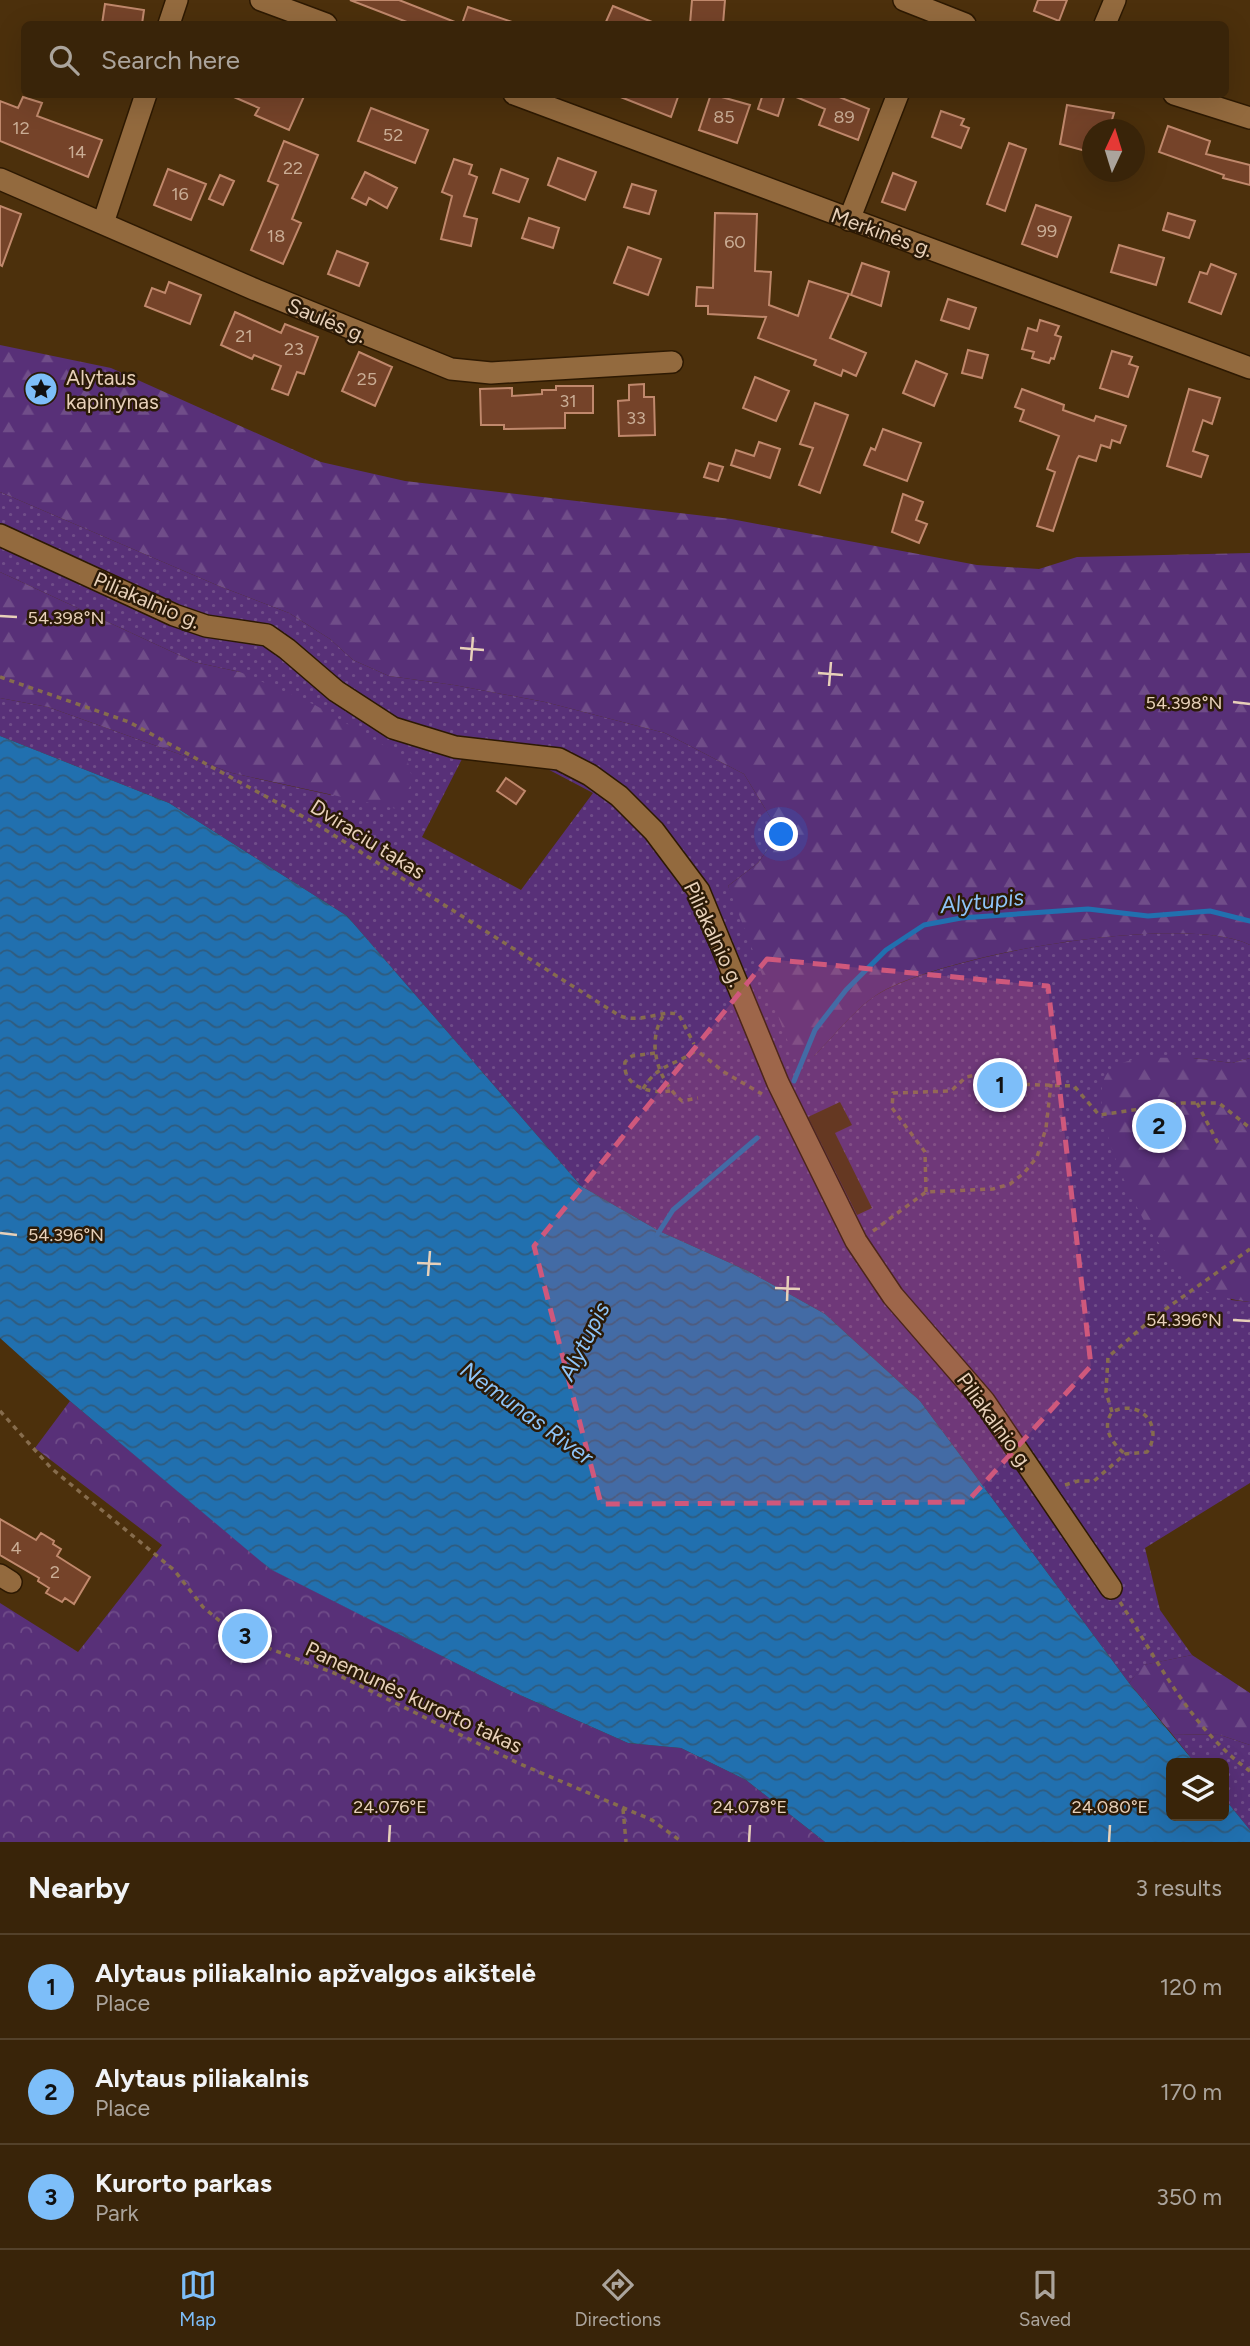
<!DOCTYPE html>
<meta charset="utf-8">
<style>
:root{--surface:#392409;--page:#402c12;--text:#f1f3f6;--muted:#aba49c;--line:#53412a;--accent:#7dbef9}
body{margin:0;font-family:Figtree,sans-serif;background:var(--page);color:var(--text)}
.controls{position:absolute;right:21px;bottom:21px;display:grid;overflow:hidden;border-radius:10px;box-shadow:0 7px 28px #0002}
.controls button{width:63px;height:63px;display:grid;place-items:center;padding:0;border:0;border-bottom:2px solid var(--line);background:var(--surface);color:var(--text);font:35px sans-serif}
.compass{position:absolute;left:1082px;top:119px;width:63px;height:63px;border-radius:50%;background:var(--surface);box-shadow:0 7px 28px #0002;rotate:4deg}
.you{position:absolute;left:782px;top:835px;width:24px;height:24px;margin:-18px;border:5px solid #fff;border-radius:50%;background:#1a73e8;box-shadow:0 0 0 10px #1a73e833}
.badge{display:grid;place-items:center;width:46px;height:46px;border-radius:50%;background:var(--accent);color:#111;font-size:23px;font-weight:700}
.pin{position:absolute;translate:-50% -50%;border:4px solid #fff;box-shadow:0 2px 7px #0006}
.list{margin:0;padding:0;list-style:none}
h2{display:flex;justify-content:space-between;align-items:center;height:91px;margin:0;padding:0 28px;font-size:30px}
h2 small{font-size:23px;font-weight:400;color:var(--muted)}
.list li{display:grid;grid-template-columns:46px 1fr auto;gap:21px;align-items:center;box-sizing:border-box;height:105px;padding:0 28px;border-top:2px solid var(--line)}
.list b{display:block;font-size:26px;white-space:nowrap}
.list p{margin:0;font-size:23px;white-space:nowrap;color:var(--muted)}
.list em{font-size:23px;font-style:normal;color:var(--muted)}
.icon{flex:none;width:38px;height:38px;fill:none;stroke:currentColor;stroke-width:2;stroke-linecap:round;stroke-linejoin:round}
.map{position:relative;flex:none;width:1250px;height:1842px;overflow:hidden}
.search{position:absolute;background:var(--surface);box-shadow:0 7px 28px #0002;left:21px;right:21px;top:21px;height:77px;display:flex;align-items:center;gap:18px;box-sizing:border-box;padding:0 24px;border-radius:10px;color:var(--muted);font-size:26px}
.sheet{height:406px;background:var(--surface)}
nav{display:flex;justify-content:space-around;align-items:center;box-sizing:border-box;height:98px;border-top:2px solid var(--line);background:var(--surface);font-size:19px;color:var(--muted)}
nav a{display:grid;justify-items:center;gap:4px}
nav .on{color:var(--accent)}
.map>svg:first-child{display:block}
</style>
<div class="map">
<svg width="1250" height="1842" viewBox="0 0 1250 1842">
<defs>
<pattern id="grass-dots" width="8" height="8" patternUnits="userSpaceOnUse" patternTransform="scale(1.75)"><rect width="8" height="8" fill="#583078"/><path d="M2 2h.1M6 6h.1" fill="none" stroke="#704d89" stroke-width="1.8" stroke-linecap="round"/></pattern>
<pattern id="forest-firs" width="22" height="20" patternUnits="userSpaceOnUse" patternTransform="scale(1.75)"><rect width="22" height="20" fill="#583078"/><path d="M5 1l3.5 6h-7zM16 11l3.5 6h-7z" fill="#704d89"/></pattern>
<pattern id="park-crowns" width="20" height="18" patternUnits="userSpaceOnUse" patternTransform="scale(1.75)"><rect width="20" height="18" fill="#583078"/><path d="M2 6a3 3 0 1 1 6 0M12 15a3 3 0 1 1 6 0" fill="none" stroke="#704d89"/></pattern>
<pattern id="water-waves" width="16" height="10" patternUnits="userSpaceOnUse" patternTransform="scale(1.75)"><rect width="16" height="10" fill="#2170af"/><path d="M0 5q4-4 8 0t8 0" fill="none" stroke="#2f5c7f"/></pattern>
</defs>
<rect width="100%" height="100%" fill="#4c300c"/>
<path fill="url(#grass-dots)" fill-rule="evenodd" d="M0,492l219,94 70,27 41,26 23,21 36,16 65,9 91,17 120,31 79,41 28,46 3,19 -17,24 -30,23 86,170c19,-19 39,-45 61,-60 62,-41 308,-84 375,-51v113l-18,5 -39,-5 38,242 19,2v181l-105,65 15,62 32,45 -48,10 -15,18 -209,-282 -95,-87 -77,-43 -89,-40 -78,-45 -234,-270 -178,-113 -169,-67v-38l48,9 184,66 99,22 -91,-123 -46,-10 -194,-90zM462,759l76,5 55,29 -72,97 -99,-53zM840,1102l12,23 -17,8 37,75 -15,7 -49,-98z
M1172,1734l48,1 30,10v85l-26,-32v-35h-29z"/>
<path fill="url(#forest-firs)" d="M0,345l111,23 210,94 84,19 326,38 246,46 62,4 38,-12 173,-4v392c-66,-33 -314,10 -375,51 -22,15 -42,41 -61,60l-21,-1 -65,-169 30,-23 17,-24 -3,-19 -28,-46 -79,-41 -120,-31 -91,-17 -65,-9 -36,-16 -23,-21 -41,-26 -70,-27 -219,-94z
M0,572l194,90 46,10 75,33 92,54 6,22 -16,28 -165,-36 -184,-66 -48,-9z
M1193,1058l39,5 18,-5v244c-17,-2 -42,-7 -56,-18 -14,-13 -30,-33 -41,-49 -19,-28 -77,-145 -39,-168 21,-13 55,-8 79,-9z
M1192,1655l58,38v52l-30,-10 -48,-1 -43,-51 14,-18z"/>
<path fill="url(#park-crowns)" d="M70,1401l201,168 240,122 117,52 53,5 65,32 79,62h-825v-239l78,49 84,-107 -127,-97z"/>
<path fill="url(#water-waves)" d="M0,736l169,67 178,113 234,270 78,45 89,40 77,43 95,87 209,282 66,80h-24v53h53v-18l26,32v12h-425l-79,-62 -65,-32 -53,-5 -117,-52 -241,-122 -200,-168 -70,-63z"/>
<g fill="none" stroke-linecap="round" stroke-linejoin="round">
<path stroke="#2170af" stroke-width="5" d="M794,1081l21,-51 31,-40 40,-40 38,-25 37,-7 127,-9 60,7 62,-5 40,10
M657,1235l16,-25 84,-72"/>
</g>
<path fill="#754329" stroke="#c0886c" stroke-width="2" d="M350,0h49l61,24h-48z
M692,0h33l-2,24h-33z
M1038,0h29l-8,21 -25,-10z
M105,4l39,6 -2,14h-40z
M613,6l44,18h-52z
M468,7l44,15v2h-50z
M227,94h78l-16,36 -34,-15 4,-7z
M613,94h66l-8,23z
M711,94l39,11 -13,38 -38,-13z
M763,94h22l-7,22 -20,-7z
M789,94h43l37,15 -11,31 -39,-15 6,-16z
M23,97l19,6 -5,13 65,24 -14,37 -88,-36v-40l18,7z
M1067,105l47,8 -5,17h-16v23l-33,-9z
M371,108l57,22 -13,33 -57,-22z
M941,111l23,8 -3,6 8,3 -8,20 -29,-11z
M1168,126l42,15 -4,13 44,11v20l-27,-7 1,-3 -65,-23z
M284,141l34,14 -26,64 9,4 -18,41 -32,-14 27,-65 -10,-4z
M1009,143l17,6 -21,62 -18,-7z
M558,158l38,14 -11,28 -37,-15z
M454,159l18,6 -3,9 8,3 -13,39 13,3 -6,27 -30,-7 11,-43 -10,-4z
M168,169l38,15 -15,36 -37,-15z
M501,169l27,10 -9,23 -26,-9z
M365,172l32,16 -10,20 -18,-10 -3,7 -14,-7z
M893,173l23,9 -11,28 -23,-8z
M220,175l14,6 -11,24 -14,-6z
M632,184l24,7 -7,23 -25,-7z
M1036,205l35,12 -14,40 -35,-13z
M0,206l21,8 -19,52 -2,-1z
M715,213l42,1 -2,57 16,1 -2,33 29,11 11,-35 40,13 -19,44 36,15 -10,23 -13,-6 -2,6 -27,-11 2,-5 -58,-22 8,-21 -58,-3v-8h-12l1,-19 16,1z
M1168,213l27,8 -6,17 -26,-8z
M529,218l30,10 -6,20 -31,-10z
M1119,245l45,13 -8,27 -45,-13z
M628,247l33,12 -13,36 -34,-12z
M337,251l31,12 -9,23 -31,-12z
M862,263l27,9 -8,34 -30,-11z
M1211,264l25,10 -15,40 -32,-12 11,-30 7,2z
M169,282l32,13 -11,29 -45,-18 7,-18 13,5z
M948,299l28,9 -7,21 -28,-9z
M235,312l46,21 4,-9 33,13 -14,37 -7,-2 -9,23 -16,-6 9,-23 -27,-11 -2,4 -31,-14z
M1040,320l19,6 -4,9 6,2 -7,22 -3,-1 -2,5 -17,-5 2,-6 -12,-3 6,-21 9,3z
M968,350l20,5 -6,23 -20,-5z
M1112,351l20,6 -3,7 9,3 -10,30 -28,-9z
M359,352l33,15 -17,39 -33,-15z
M916,361l31,13 -13,32 -31,-13z
M755,377l34,14 -13,30 -33,-13z
M644,384v13h10l1,38 -36,1 -1,-35 11,-1v-15z
M556,386h37v27h-28v15l-61,1v-4h-23l-1,-36 32,-1v8l30,-2v-4h14z
M1022,389l42,16 -1,5 31,11 2,-5 30,10 -6,17 -8,-3 -2,8 -9,-3 -5,16 -17,-5 -2,3 -24,72 -16,-5 18,-54 -8,-3 12,-33 -39,-15 4,-11 -9,-3z
M1189,389l31,9 -8,26 -9,-4 -10,31 15,5 -7,21 -34,-11z
M815,403l33,12 -28,78 -21,-8 14,-37 -13,-4z
M883,429l38,14 -14,38 -43,-16 7,-17 4,2z
M759,442l21,7 -10,29 -39,-13 5,-15 18,6z
M709,463l14,4 -5,14 -14,-4z
M903,494l20,8 -7,18 11,4 -8,19 -27,-11z
M506,778l19,13 -9,13 -19,-13z
M0,1519l36,21 5,-7 13,8 -1,3 8,5 -4,7 33,21 -16,27 -9,-6 -3,4 -16,-9 3,-5 -11,-7 1,-3 -39,-23z"/>
<g fill="none" stroke-linecap="round" stroke-linejoin="round">
<defs>
<path id="minor" d="M261,0l65,24
M904,0l61,24
M169,24l8,-24
M1105,24l10,-24
M514,94l736,274
M1174,94l76,24
M0,179l256,111 195,79 40,4 181,-11
M849,220l49,-126
M103,223l43,-129
M0,535l174,80 32,11 61,9 20,14 49,42 57,37 62,19 104,12 31,16 29,21 35,35 45,60 79,192 78,158 37,55 91,105 127,187
M0,1575l11,7"/>
</defs>
<use href="#minor" stroke="#2d1902" stroke-width="24"/>
<path stroke="#866c4d" stroke-width="3.5" stroke-dasharray="5 5" stroke-linecap="butt" d="M0,677l129,45 184,100 307,194c23,8 45,-8 59,-1l15,29
M663,1016c-17,27 -5,65 19,85l16,-3
M655,1053l-23,3 -7,6c-3,24 24,32 45,29
M700,1053l24,19 38,22
M643,1089c15,-26 33,-23 55,-40
M1197,1103l23,44
M926,1192l-1,-40 -33,-44 1,-15 58,-2 15,-14 16,-3 12,1 18,9 62,2 25,29 83,-12h37l31,25
M873,1231l53,-39 67,-3 17,-5 14,-11 13,-16 9,-29 5,-44
M0,1411l51,57 123,102 29,37 36,30 95,36 184,90 134,57 30,22
M1112,1412l-6,-20 2,-35 45,-39 97,-69
M1065,1485l13,-4h16l31,-27 22,-2c18,-27 -8,-54 -35,-40 -11,16 0,31 13,42
M1120,1602c38,59 72,128 130,169
M623,1809l3,33"/>
<use href="#minor" stroke="#936a3e" stroke-width="21"/>
</g>
<path fill="#cf587c" fill-opacity="0.2" stroke="#cf587c" stroke-width="5" stroke-dasharray="14 9" stroke-linejoin="round" d="M767,959l281,27 43,380 -124,136 -366,2 -67,-258z"/>
<path fill="none" stroke="#e7d0b9" stroke-width="2.5" d="M0,616l17,1M460,648l24,2M471,661l2,-24M818,673l25,2M829,686l2,-24M1233,702l17,2M0,1233l17,2M417,1263l24,1M428,1276l2,-25M775,1288l25,1M787,1301l1,-25M1233,1320l17,1M389,1842l1,-17M749,1842l1,-17M1109,1842l1,-17"/>
<defs>
<symbol id="sight-disc" viewBox="-11 -11 22 22"><circle r="9.5" fill="#7dbef9" stroke="#2b1a07"/><path d="M0-6L1.8-2.2L6-1.7L2.9 1.2L3.7 5.4L0 3.3L-3.7 5.4L-2.9 1.2L-6-1.7L-1.8-2.2Z" fill="#111"/></symbol>
</defs>
<g fill-rule="evenodd">
<use href="#sight-disc" x="22" y="370" width="38" height="38"/>
</g>
<g text-anchor="middle" dominant-baseline="central" stroke-width="5" stroke-linejoin="round" paint-order="stroke">
<g font-size="18" fill="#caad95">
<text x="724" y="117">85</text>
<text x="844" y="117">89</text>
<text x="21" y="128">12</text>
<text x="393" y="135">52</text>
<text x="77" y="152">14</text>
<text x="293" y="168">22</text>
<text x="180" y="194">16</text>
<text x="1047" y="231">99</text>
<text x="276" y="236">18</text>
<text x="735" y="242">60</text>
<text x="244" y="336">21</text>
<text x="294" y="349">23</text>
<text x="367" y="379">25</text>
<text x="568" y="401">31</text>
<text x="636" y="418">33</text>
<text x="16" y="1548">4</text>
<text x="55" y="1572">2</text>
</g>
<g font-size="21" fill="#e7d0b9" stroke="#2b1a07">
<text transform="translate(882 232) rotate(20)">Merkinės g.</text>
<text transform="translate(327 320) rotate(23)">Saulės g.</text>
<text transform="translate(147 600) rotate(23)">Piliakalnio g.</text>
<text transform="translate(368 839) rotate(32)">Dviraciu takas</text>
<text transform="translate(714 934) rotate(65)">Piliakalnio g.</text>
<text transform="translate(995 1421) rotate(54)">Piliakalnio g.</text>
<text transform="translate(414 1697) rotate(25)">Panemunės kurorto takas</text>
</g>
<g font-size="21" fill="#e7d0b9" stroke="#2b1a07" text-anchor="start">
<text x="66" y="377">Alytaus<tspan x="66" dy="24">kapinynas</tspan></text>
</g>
<g font-size="23" font-style="italic" fill="#8ec4f7" stroke="#2b1a07">
<text transform="translate(982 901) rotate(-6)">Alytupis</text>
<text transform="translate(584 1341) rotate(-63)">Alytupis</text>
<text transform="translate(527 1413) rotate(36)">Nemunas River</text>
</g>
</g>
<g font-size="18" text-anchor="middle" fill="#e7d0b9" stroke="#2b1a07" stroke-width="5" stroke-linejoin="round" paint-order="stroke">
<text x="66" y="624">54.398°N</text>
<text x="1184" y="709">54.398°N</text>
<text x="66" y="1241">54.396°N</text>
<text x="1184" y="1326">54.396°N</text>
<text x="390" y="1813">24.076°E</text>
<text x="750" y="1813">24.078°E</text>
<text x="1110" y="1813">24.080°E</text>
</g>
</svg>
<div class="controls">
<button><svg class="icon" aria-label="layers" viewBox="0 0 24 24"><path d="M12 4l9 5-9 5-9-5zM3 14l9 5 9-5"/></svg></button>
</div>
<svg class="compass" viewBox="-18 -18 36 36"><path d="M0-13l5 13h-10z" fill="#e53935"/><path d="M0 13l5-13h-10z" fill="#aba49c"/></svg>
<div class="you"></div>
<div class="pin badge" style="left:1000px;top:1085px">1</div>
<div class="pin badge" style="left:1159px;top:1126px">2</div>
<div class="pin badge" style="left:245px;top:1636px">3</div>
<div class="search"><svg class="icon" aria-label="search" viewBox="0 0 24 24"><circle cx="10" cy="10" r="6"/><path d="M15 15l6 6"/></svg>Search here</div>
</div>
<section class="sheet">
<h2>Nearby<small>3 results</small></h2>
<ul class="list">
<li><span class="badge">1</span><div><b>Alytaus piliakalnio apžvalgos aikštelė</b><p>Place</p></div><em>120 m</em></li>
<li><span class="badge">2</span><div><b>Alytaus piliakalnis</b><p>Place</p></div><em>170 m</em></li>
<li><span class="badge">3</span><div><b>Kurorto parkas</b><p>Park</p></div><em>350 m</em></li>
</ul>
</section>
<nav>
<a class="on"><svg class="icon" aria-label="map" viewBox="0 0 24 24"><path d="M3 6l6-2 6 2 6-2v14l-6 2-6-2-6 2zM9 4v14M15 6v14"/></svg>Map</a>
<a><svg class="icon" aria-label="directions" viewBox="0 0 24 24"><path d="M12 3l9 9-9 9-9-9zM9 14v-3h6M13 9l2 2-2 2"/></svg>Directions</a>
<a><svg class="icon" aria-label="saved" viewBox="0 0 24 24"><path d="M7 4h10v16l-5-4-5 4z"/></svg>Saved</a>
</nav>
